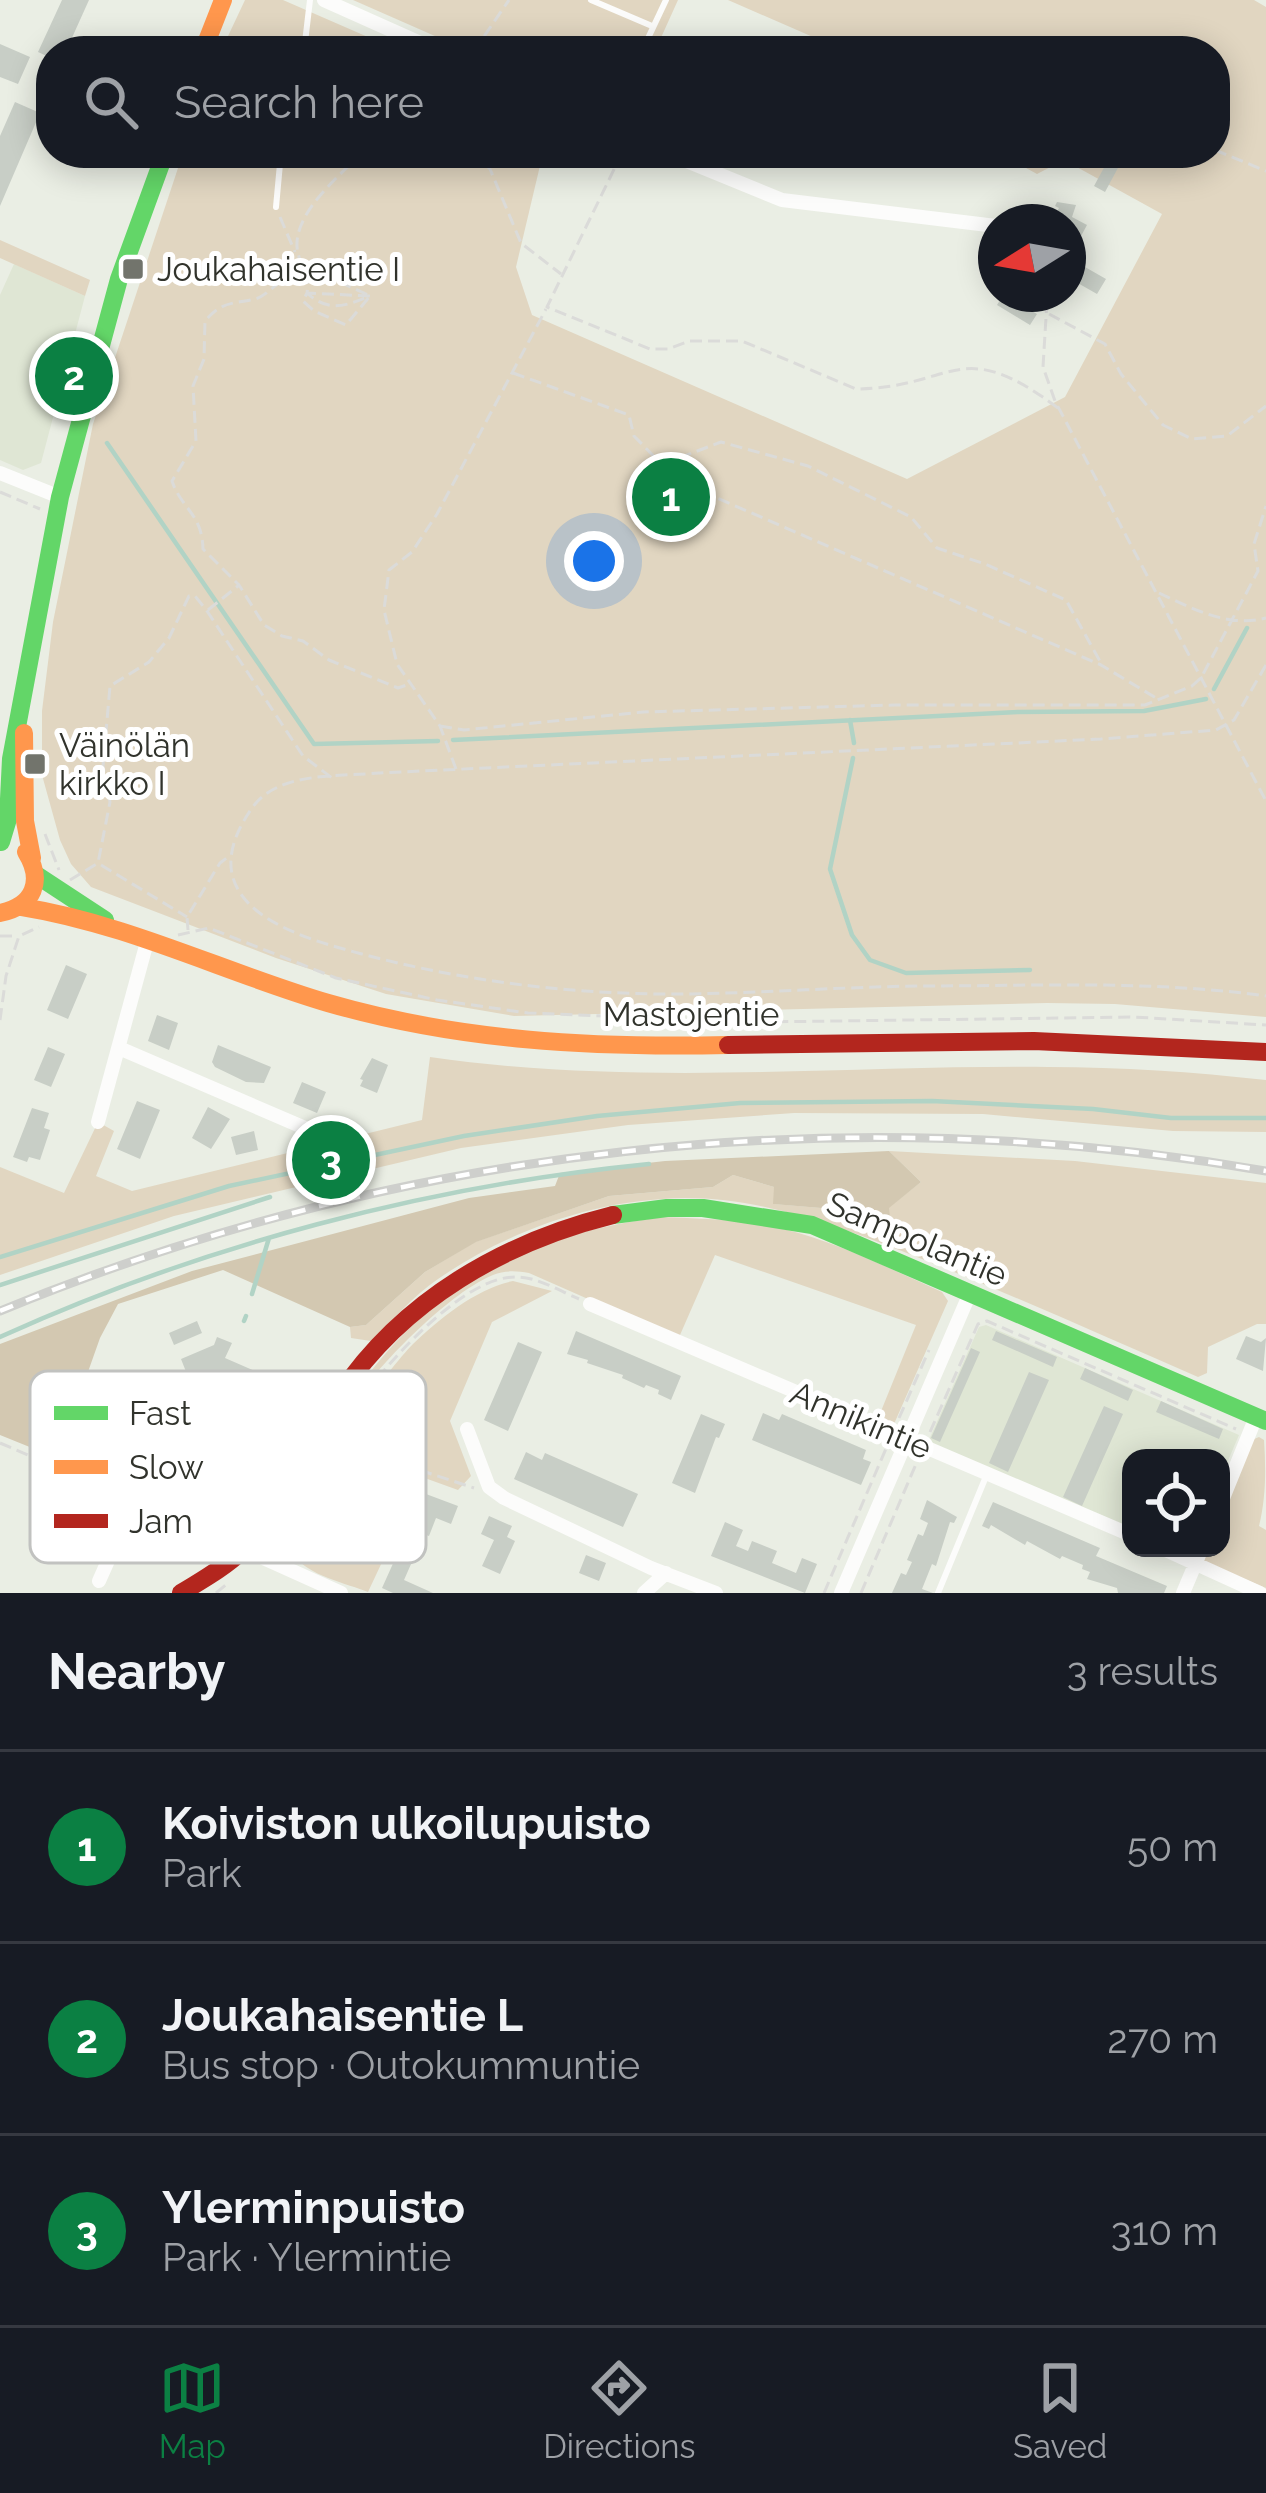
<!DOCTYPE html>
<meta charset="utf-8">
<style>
:root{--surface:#171b24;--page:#242831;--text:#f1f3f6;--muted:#9ea1a6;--line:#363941;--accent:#0b8043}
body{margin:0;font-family:Raleway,sans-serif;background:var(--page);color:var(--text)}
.controls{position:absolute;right:36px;bottom:36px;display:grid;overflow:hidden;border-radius:24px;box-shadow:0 6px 30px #0003}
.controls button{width:108px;height:108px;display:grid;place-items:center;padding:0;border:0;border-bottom:3px solid var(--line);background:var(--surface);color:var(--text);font:60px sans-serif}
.compass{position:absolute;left:978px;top:204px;width:108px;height:108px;border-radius:50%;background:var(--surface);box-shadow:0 6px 30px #0003;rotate:259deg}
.you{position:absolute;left:594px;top:561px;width:42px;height:42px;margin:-30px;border:9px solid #fff;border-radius:50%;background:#1a73e8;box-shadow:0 0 0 18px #1a73e833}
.badge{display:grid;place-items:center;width:78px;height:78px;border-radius:50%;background:var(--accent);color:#fff;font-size:39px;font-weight:700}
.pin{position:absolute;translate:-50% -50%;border:6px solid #fff;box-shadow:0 3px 12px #0006}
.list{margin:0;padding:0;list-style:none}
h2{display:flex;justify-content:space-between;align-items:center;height:156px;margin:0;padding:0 48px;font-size:51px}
h2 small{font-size:39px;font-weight:400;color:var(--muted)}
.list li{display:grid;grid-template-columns:78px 1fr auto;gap:36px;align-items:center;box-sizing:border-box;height:192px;padding:0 48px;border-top:3px solid var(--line)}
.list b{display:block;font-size:45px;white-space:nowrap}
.list p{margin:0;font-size:39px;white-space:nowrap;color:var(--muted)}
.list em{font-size:39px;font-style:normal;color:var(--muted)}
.icon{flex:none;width:66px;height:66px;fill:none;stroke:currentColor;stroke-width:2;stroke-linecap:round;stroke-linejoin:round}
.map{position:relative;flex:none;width:1266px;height:1593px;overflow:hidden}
.search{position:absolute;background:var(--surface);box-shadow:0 6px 30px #0003;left:36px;right:36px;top:36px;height:132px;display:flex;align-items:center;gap:30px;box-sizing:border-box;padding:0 42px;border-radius:48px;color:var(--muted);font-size:45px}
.sheet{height:732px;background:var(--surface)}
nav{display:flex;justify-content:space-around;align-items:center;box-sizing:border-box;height:168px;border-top:3px solid var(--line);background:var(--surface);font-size:33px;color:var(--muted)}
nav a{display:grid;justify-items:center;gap:6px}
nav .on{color:var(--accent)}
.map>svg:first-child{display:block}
</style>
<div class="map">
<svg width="1266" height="1593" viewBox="0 0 1266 1593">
<rect width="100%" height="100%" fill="#eaeee4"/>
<path fill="#dfe6d4" d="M14,264l71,32 -44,167 -18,7 -23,-10v-165z
M986,1325l253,110 -18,42v-19h-90v70l-203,-86 51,-115z"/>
<path fill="#e1d6c1" d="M245,0h38l117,51h-179z
M353,0h325l-23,51h-186z
M728,0h526l12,7v1010l-151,-13 -68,-1 -533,13 -128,-22 -110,-36 -185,-71 -20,-23 -11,-24 -18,-65v-64l11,-89 40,-198 90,-271h360l-27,114 16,48 375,164 158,-82 97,-183 -98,-54 -27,14 -38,-21h216v-102h-370z
M0,240l90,40 -5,16 -85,-38z
M430,1057c205,30 412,8 618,10 73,0 145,5 218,13v52l-93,-1 -190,-17 -189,-1 -166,12 -167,23 -287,68 -174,59v-108l64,26 34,-71 16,9 -18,45 36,15 290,-71z
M889,1151l186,10 191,22v141h-9l-49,23 -1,26 -9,4c-92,-40 -183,-81 -276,-118 -76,-30 -154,-61 -237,-61 -88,1 -176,32 -247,81 -25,17 -46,42 -67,62l-20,-3 -1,-11 16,-2 59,-53 50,-30 134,-46 104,-9 20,-12 41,12v17l59,5 58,27 -3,-28 33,-26z
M661,1217c41,2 82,2 122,12 55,13 107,40 159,63l6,9 -54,123 -17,-3 39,-96 -201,-70 -35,80 -8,1 -143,-63c-12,-2 -24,-3 -36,2 -42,17 -105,81 -132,117 -32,41 -55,92 -82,136l-7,-1c5,-25 31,-55 45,-78 90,-146 173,-208 344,-232z
M513,1281l39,10 -60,31 -42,99 21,55 -13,14 -36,-13 -54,115c-19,-8 -63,-17 -73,-37 -18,-36 89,-182 118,-211 26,-25 64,-56 100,-63z
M1259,1437l5,3c2,29 2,58 -5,86l7,4v58l-62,-26 3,-14h14v-33l31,-75z"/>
<path fill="#d3c8b1" d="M889,1151l32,31 -32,26 3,29 -59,-28 -60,-5 1,-17 -41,-12 -20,12 -104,9 -133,46 -51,30 -59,53 -16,2 -127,-57 -105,34 -18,34 -39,110 -19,4 -42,-17v-91l192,-73 277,-73 86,-12 5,-13 105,-12z"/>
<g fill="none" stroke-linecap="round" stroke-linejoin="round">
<path stroke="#b1d3c5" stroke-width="4.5" d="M107,443l207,301 124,-3
M1214,689l33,-61
M850,720l4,23
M453,740l565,-28 126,-1 62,-12
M853,758l-23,111 22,66 18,25 36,13 124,-3
M0,1257l229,-71 235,-50 133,-20 143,-13 192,-2 161,8 78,9h95
M0,1285l270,-88
M252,1294l17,-56
M244,1321l2,-5
M0,1337c203,-92 427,-151 649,-173"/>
</g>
<path fill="#c8cec6" d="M62,0h27l-23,51h-15v7l-13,-6z
M0,44l30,13 -12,27 -18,-7z
M15,102l25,11 -40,93v-70z
M1112,153h14l-21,39 -11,-6z
M1057,202l19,3 -4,12 15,8 -19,35v-38h-17l8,-14 -4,-2z
M1085,267l21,12 -9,15 -21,-12z
M1003,295l34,19 -7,11 -33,-20z
M66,965l21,9 -19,45 -21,-9z
M157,1015l21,8 -9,27 -21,-9z
M218,1045l53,22 -7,16 -18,-1 -31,-15 -3,-5z
M48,1047l17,7 -14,33 -17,-7z
M372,1058l16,7 -11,28 -17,-7 3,-6 -3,-1z
M302,1082l24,10 -9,21 -24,-10z
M137,1101l23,9 -20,49 -23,-10z
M208,1107l22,12 -19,30 -19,-11z
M32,1108l17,5 -5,15 6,2 -10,30 -11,-3 -2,5 -14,-5z
M254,1131l4,19 -22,5 -5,-18z
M197,1321l5,12 -28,12 -5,-12z
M576,1331l105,45 -10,24 -13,-6 1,-4 -13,-5 -2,3 -22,-10 1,-3 -36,-12 1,-3 -21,-6z
M996,1331l61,26 -4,10 -61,-27z
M1246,1336l15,6 5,-4 -3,33 -27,-12z
M217,1337l15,6 -7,15 53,23 -24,58 -68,-29 8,-18 -13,-33 33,-14z
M518,1342l24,10 -34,79 -24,-11z
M971,1348l9,4 -40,90 -9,-4z
M1085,1368l48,22 -5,11 -48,-22z
M1029,1372l20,8 -41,92 -19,-9z
M1161,1401l62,28 -4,10 -63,-27z
M1104,1406l19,8 -41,92 -19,-9z
M763,1413l16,7 3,-6 84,36 -3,9 8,3 -10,23 -109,-45z
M701,1414l24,10 -6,14 -3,-1 -21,56 -23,-10z
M526,1452l16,8 3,-7 93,41 -15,33 -109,-48z
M426,1494l32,12 -7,18 -15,-6 -7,18 -17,-6z
M927,1500l30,17 -3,6 -4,-1 -14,44 -4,-2 -10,25 11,4h-41l9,-20 5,2 6,-13 -5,-2 11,-26 5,2 5,-13 -8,-4z
M993,1502l107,46 -4,8 71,30 -3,7h-46l-1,-5 -30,-9 3,-7 -8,-3 1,-4 -21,-9 -2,3 -33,-18 -2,4 -34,-20 -2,4 -7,-3z
M489,1516l23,10 -5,11 8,4 -15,33 -18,-8 12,-26 -13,-6z
M725,1522l18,8 -7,16 12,5 4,-10 25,10 -5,12 24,10 6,-15 15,6 -12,29 -94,-37z
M400,1548l15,7 -11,25 29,13h-40l-11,-5z
M586,1555l20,8 -7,18 -20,-8z"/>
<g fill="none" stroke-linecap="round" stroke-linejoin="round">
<path stroke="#dbdbd9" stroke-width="3" stroke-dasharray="12 6" stroke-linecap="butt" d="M474,51l35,-51
M1215,150l51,21
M362,153c-24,24 -67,59 -65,94 2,19 13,27 10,46l63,3c-25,10 -41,17 -63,-3l-4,8 11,10 32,14 24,-29c-25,-12 -54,-27 -83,-17 -11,3 -20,17 -32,20 -22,5 -33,2 -50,22l-1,38 -11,27 3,55 -24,40c10,29 30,32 31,68l36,36 25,40 18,11 21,5 26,19 69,28 12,-4
M473,153l17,16 31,74 40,31
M622,153l-75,154 103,42h18l21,-8h53l114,48c99,-1 102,-56 202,19
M280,217l15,35
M287,278l10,-17
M1047,301l-4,66 12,34 211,400
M1049,314l56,30 16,30 42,51 29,14 35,-3 39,-30
M513,373l116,42 5,21 44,45 423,184 55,33
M66,408l13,-49
M663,464l58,-22 87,24 103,51 26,31 48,16 81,36 35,63
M0,492l40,17
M1159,593c34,16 70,35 107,25
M208,610l30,-24
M1266,665l-32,55 -18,10 -115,9 -722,34c-41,4 -101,-2 -127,35 -59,84 17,120 88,140 112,32 227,47 343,46 79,-1 158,-7 237,-8 114,0 232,-6 346,10
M440,726l24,4 179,-18 252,-7h250l47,-19 9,-8 57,-107 -4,-27 12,-38
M456,769l-16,-43 -43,-62 -13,-54 5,-40 23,-18 25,-38 109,-205
M45,834l14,36
M101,865l86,52
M70,880l28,-17 12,-61 -7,-36 7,-80 39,-24 20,-24 20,-42h6l12,15 96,145 29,22
M188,930l-1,-13 33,-54 8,-6
M178,935l31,-7 127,50 101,22 91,13 232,9 374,-5 132,8
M0,936h17
M0,1020l6,-44 13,-40 20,-9
M899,1418l30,-68
M930,1432l48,-108 9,-3 249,108
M0,1443l122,52
M315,1482l86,-18 73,24
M302,1500c21,-34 37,-73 62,-105 29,-38 102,-120 153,-118 20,0 43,14 62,22
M227,1528l20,-4
M216,1593l12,-10
M824,1593l64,-149
M861,1593l58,-136"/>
<path stroke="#fcfcfb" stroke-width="6" d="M591,0l61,26
M304,51l6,-51
M642,51l24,-51
M276,207l5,-54
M938,1593l49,-119"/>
<path stroke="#fcfcfb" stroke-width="14" d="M324,0l114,51
M667,153l115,47 214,26
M0,473l60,24
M119,1048l200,86
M98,1122l49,-180
M590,1304l541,231
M467,1429l22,58 15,11 147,70 65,25
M1221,1503l35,-86
M1161,1548l99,45
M99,1581l36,-81 206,93
M644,1593l22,-20
M841,1593l129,-300
M1183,1593l19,-45"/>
<path stroke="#63d668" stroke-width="18" d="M1,842l7,-23 3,-60 49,-262 59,-218 46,-126
M38,876l67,44
M613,1215l54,-7h36l109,17 454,196"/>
<path stroke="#ff974d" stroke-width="18" d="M203,51l20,-51
M24,733l1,88 7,37
M22,907c106,17 204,66 306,96 131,38 265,45 400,42
M0,913c34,-7 44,-32 26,-61"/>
<path stroke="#b3261e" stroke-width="18" d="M728,1045l306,-4 232,11
M181,1593c21,-13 43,-25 61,-42 46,-43 64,-105 98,-157 63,-94 164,-152 273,-179"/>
<defs>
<path id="rail" d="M0,1311c399,-164 840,-214 1266,-140"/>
</defs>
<use href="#rail" stroke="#cecfcc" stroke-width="9"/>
<use href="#rail" stroke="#fff" stroke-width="4.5" stroke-dasharray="14" stroke-linecap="butt"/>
</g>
<g fill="#72746c" stroke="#fff" stroke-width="4.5">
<rect x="121" y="257" width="24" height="24" rx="6"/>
<rect x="23" y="752" width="24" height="24" rx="6"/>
</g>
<g text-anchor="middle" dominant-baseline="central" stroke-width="10" stroke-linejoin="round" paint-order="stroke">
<g font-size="33" fill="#31332c" stroke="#fff" text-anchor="start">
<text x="157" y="269">Joukahaisentie I</text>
<text x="59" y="745">Väinölän<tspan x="59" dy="38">kirkko I</tspan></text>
</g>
<g font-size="33" fill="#31332c" stroke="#fff">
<text x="691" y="1014">Mastojentie</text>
<text transform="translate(917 1239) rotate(23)">Sampolantie</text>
<text transform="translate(861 1420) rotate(23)">Annikintie</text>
</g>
</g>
<rect x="30" y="1371" width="396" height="192" rx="18" fill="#fff" stroke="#c1c2c0" stroke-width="3"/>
<rect x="54" y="1406" width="54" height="14" fill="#63d668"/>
<rect x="54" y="1460" width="54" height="14" fill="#ff974d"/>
<rect x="54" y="1514" width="54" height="14" fill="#b3261e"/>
<g font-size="33" fill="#31332c">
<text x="129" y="1425">Fast</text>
<text x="129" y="1479">Slow</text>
<text x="129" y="1533">Jam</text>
</g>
</svg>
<div class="controls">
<button><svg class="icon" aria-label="locate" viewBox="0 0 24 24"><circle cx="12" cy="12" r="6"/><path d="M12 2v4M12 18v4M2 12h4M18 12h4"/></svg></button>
</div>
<svg class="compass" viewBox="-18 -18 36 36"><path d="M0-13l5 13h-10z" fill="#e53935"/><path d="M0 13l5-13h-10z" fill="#9ea1a6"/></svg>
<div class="you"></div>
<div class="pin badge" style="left:671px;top:497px">1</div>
<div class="pin badge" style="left:74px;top:376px">2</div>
<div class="pin badge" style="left:331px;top:1160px">3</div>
<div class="search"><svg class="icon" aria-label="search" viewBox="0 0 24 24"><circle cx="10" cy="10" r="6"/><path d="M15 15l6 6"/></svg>Search here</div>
</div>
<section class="sheet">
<h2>Nearby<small>3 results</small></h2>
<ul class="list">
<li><span class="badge">1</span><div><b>Koiviston ulkoilupuisto</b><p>Park</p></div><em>50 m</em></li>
<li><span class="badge">2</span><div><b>Joukahaisentie L</b><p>Bus stop · Outokummuntie</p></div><em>270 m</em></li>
<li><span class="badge">3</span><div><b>Ylerminpuisto</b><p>Park · Ylermintie</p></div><em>310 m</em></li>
</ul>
</section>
<nav>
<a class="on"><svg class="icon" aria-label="map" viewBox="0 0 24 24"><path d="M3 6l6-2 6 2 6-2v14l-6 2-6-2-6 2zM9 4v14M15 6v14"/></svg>Map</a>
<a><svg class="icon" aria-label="directions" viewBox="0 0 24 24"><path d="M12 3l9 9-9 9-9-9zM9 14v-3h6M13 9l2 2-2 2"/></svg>Directions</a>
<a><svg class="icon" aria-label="saved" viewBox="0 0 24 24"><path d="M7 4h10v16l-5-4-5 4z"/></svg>Saved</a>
</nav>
